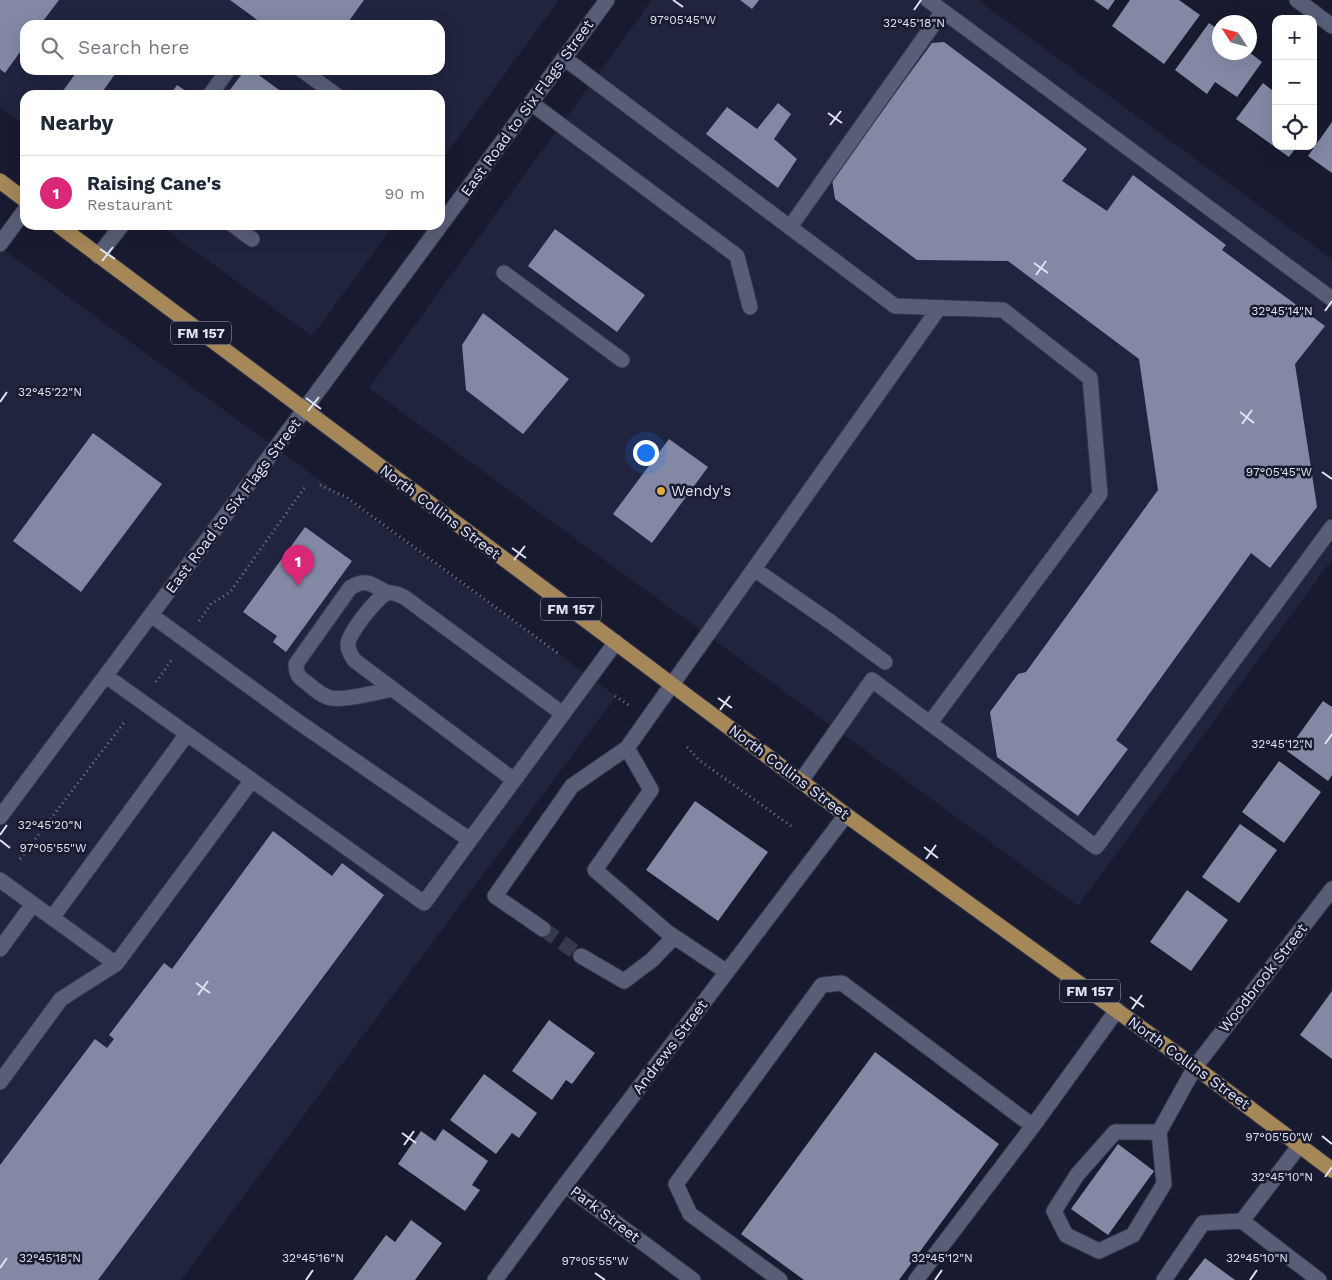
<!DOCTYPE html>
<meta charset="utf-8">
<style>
:root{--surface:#fff;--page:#f6f6f7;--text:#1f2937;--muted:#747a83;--line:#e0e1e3;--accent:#db2777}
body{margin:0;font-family:"Work Sans",sans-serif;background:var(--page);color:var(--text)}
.controls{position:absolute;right:15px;top:15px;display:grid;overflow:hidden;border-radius:10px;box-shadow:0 5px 20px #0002}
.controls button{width:45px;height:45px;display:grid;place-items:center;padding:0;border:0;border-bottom:1px solid var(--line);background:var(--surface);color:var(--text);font:25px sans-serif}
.compass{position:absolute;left:1212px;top:15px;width:45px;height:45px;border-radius:50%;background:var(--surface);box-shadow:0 5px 20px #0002;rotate:306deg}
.you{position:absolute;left:645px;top:452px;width:18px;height:18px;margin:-12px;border:4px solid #fff;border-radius:50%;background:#1a73e8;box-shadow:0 0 0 8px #1a73e833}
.badge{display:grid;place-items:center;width:32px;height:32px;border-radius:50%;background:var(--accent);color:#fff;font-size:16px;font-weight:700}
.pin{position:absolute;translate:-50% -41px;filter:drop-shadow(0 1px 2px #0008)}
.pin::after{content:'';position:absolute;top:26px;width:18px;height:15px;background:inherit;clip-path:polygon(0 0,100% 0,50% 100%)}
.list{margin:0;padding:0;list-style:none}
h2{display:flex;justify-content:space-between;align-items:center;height:65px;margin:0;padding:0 20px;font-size:21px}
h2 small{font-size:16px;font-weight:400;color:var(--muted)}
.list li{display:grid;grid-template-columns:32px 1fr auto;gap:15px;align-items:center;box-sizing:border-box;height:75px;padding:0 20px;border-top:1px solid var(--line)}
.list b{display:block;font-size:19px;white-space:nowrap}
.list p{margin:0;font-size:16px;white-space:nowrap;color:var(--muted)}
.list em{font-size:16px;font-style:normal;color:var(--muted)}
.icon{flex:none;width:28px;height:28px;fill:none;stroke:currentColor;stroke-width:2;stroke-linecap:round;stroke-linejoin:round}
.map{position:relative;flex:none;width:1332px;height:1280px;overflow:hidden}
.search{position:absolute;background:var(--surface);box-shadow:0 5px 20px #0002;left:20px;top:20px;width:425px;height:55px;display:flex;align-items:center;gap:12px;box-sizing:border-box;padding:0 18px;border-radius:15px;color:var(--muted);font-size:19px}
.panel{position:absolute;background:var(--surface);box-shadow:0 5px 20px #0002;left:20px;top:90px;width:425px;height:140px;border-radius:15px}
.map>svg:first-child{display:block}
</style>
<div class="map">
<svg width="1332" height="1280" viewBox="0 0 1332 1280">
<rect width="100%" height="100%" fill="#181b30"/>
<path fill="#20243f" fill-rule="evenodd" d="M0,0h559l-119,162v-67h-415v31l-25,-19zM25,25h415v45h-415z
M652,0h326l354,259v300l-254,347 -709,-518z
M159,225h235l-82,111z
M0,247l616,449 -435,584h-181z"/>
<path fill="#8389a5" d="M0,0h59l-19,25h-15v20l-20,28 -5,-4z
M230,0h134l-18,25h-82z
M740,0h19l-7,9z
M1094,0h21l-7,10z
M1130,0h49l21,15 -36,49 -52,-38z
M1209,23l11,8v21h29l13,10 -25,35 -22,-15 -8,12 -32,-24z
M944,42l143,107 -25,32 45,30 26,-36 93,70 -4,5 103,76 -30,38 22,143 -47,61 -19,-15 -135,187 12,9 -50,67 -81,-59 -7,-45 28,-38 8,-2 132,-182 -19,-131 -131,-98 -91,-1 -82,-61 -3,-20 100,-136z
M78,70h40l-18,25h-40z
M245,70h7l34,25h-60z
M1263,83l13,10v53h21l-8,11 -53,-38z
M177,85l15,10h-22z
M778,103l13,11 -17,25 23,20 -19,29 -72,-54 21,-27 30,22z
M1332,122v51l-24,-17z
M555,229l90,66 -28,37 -89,-66z
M483,313l86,66 -46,55 -57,-44 -4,-45z
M93,433l69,51 -81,108 -68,-51z
M669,439l39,28 -56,76 -39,-29z
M305,527l47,34 -66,91 -13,-10 4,-6 -34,-24z
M1323,701l9,6v68l-4,6 -41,-30z
M1279,761l42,31 -37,51 -42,-31z
M695,801l73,51 -50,69 -72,-51z
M1240,824l37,26 -38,53 -37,-26z
M273,831l59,45 10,-13 42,32 -286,385h-98v-115l95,-126 12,9 7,-9 -5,-4 55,-72 8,6z
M1187,890l41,30 -37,51 -41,-29z
M1332,991v68l-32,-24z
M549,1020l46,33 -23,31 -6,-4 -14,20 -40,-29z
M875,1052l124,92 -100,136h-95l-63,-46z
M484,1074l53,39 -18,25 -7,-5 -16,21 -46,-34z
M443,1129l45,32 -16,24 8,5 -15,21 -67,-47 23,-33 14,10z
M1118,1144l36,27 -46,64 -37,-26z
M411,1220l31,23 -27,37h-62l33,-45 9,7z
M1205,1258l30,22h-47z"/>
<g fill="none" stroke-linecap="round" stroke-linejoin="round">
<path stroke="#36394d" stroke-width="15" stroke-dasharray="15 8" stroke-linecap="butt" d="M543,929l38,27"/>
<defs>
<path id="minor" d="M928,0l404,299
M1297,0l35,26
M564,58l331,248 108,4 87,68 10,116 -170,229
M302,70l34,25
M210,95l18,-25
M531,103l206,153 13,51
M233,225l19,14
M790,227l153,-216
M0,244l25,-34
M98,256l24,-31
M504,273l118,87
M754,569l78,54 53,39
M387,593c-14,-8 -21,-16 -37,-5l-54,76c0,10 3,14 11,19 7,6 15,13 24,15 13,3 47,-6 62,-9
M151,615l146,106 173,119 146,-198
M106,676l318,227 46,-63
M514,780l-160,-120c-3,-5 -6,-9 -6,-15 -1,-10 30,-50 40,-52 6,-1 11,2 16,4l159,117
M801,781l71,-101 224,167 236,-320
M0,817l304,-407 303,-410
M0,880l116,84
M52,918l135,-184
M543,929l-48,-33 77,-110 55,-38
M0,949l33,-45
M581,956l43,25 28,-21 22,-23
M727,972l-60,-40 -72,-62 56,-80 -24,-42 312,-440
M0,1082l61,-83 55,-35 136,-184
M1159,1132h-44l-38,43 -23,36 12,24 33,16 34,-16 31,-51 -5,-52 36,-65 137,-178
M1300,1145l-58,76 77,59
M565,1185l128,95
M495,1280l70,-95 281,-370
M780,1280l-90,-66 -14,-30 146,-199 20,-2 191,143 84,-116
M916,1280l117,-154
M1164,1280l39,-57 39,-2"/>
<path id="major" d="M0,181l25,19
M58,225l788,590 349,252 137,103"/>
</defs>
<use href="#minor" stroke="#343648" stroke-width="17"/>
<use href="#major" stroke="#343648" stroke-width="17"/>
<path stroke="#777a8c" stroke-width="3" stroke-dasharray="1 4" stroke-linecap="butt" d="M320,485l26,12 213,157
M199,621l12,-17 19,-12 75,-105
M156,682l17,-24
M615,696l15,10
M687,747l12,13 92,66
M20,859l106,-139"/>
<use href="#minor" stroke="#595e78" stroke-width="15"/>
<use href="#major" stroke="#a58758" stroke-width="15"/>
</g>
<path fill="none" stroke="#e0e3f2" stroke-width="2" d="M673,0l10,7M914,10l7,-10M828,113l14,10M830,125l11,-14M100,249l15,10M102,261l11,-14M1034,263l14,10M1036,275l10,-14M1325,311l7,-10M306,398l15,11M0,402l7,-10M308,411l11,-14M1240,412l14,11M1242,424l10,-14M1322,472l10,7M512,548l14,10M514,560l11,-14M718,698l14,10M720,710l10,-14M1325,744l7,-10M0,835l7,-10M0,840l10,8M924,847l14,11M926,859l10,-14M196,983l14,10M198,995l10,-14M1130,997l14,10M1132,1009l10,-14M402,1133l14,10M1322,1136l10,8M404,1145l10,-14M1325,1177l7,-10M0,1268l7,-10M595,1273l10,7M306,1280l7,-10M935,1280l7,-10M1250,1280l7,-10"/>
<circle fill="#e9ab38" stroke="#181b30" stroke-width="2" cx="661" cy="491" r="5"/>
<g text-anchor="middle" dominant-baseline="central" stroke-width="5" stroke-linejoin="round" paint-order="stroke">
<g fill="#181b30" stroke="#a4a7b8" stroke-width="1">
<rect x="171" y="321.5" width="60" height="23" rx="4"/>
<rect x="541" y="597.5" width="60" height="23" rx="4"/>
<rect x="1060" y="979.5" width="60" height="23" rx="4"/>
</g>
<g font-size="14" font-weight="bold" fill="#e0e3f2">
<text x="201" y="333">FM 157</text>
<text x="571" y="609">FM 157</text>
<text x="1090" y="991">FM 157</text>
</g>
<g font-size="15" fill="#e0e3f2" stroke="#181b30">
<text transform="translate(527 108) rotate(-54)">East Road to Six Flags Street</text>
<text transform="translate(233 506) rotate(-53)">East Road to Six Flags Street</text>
<text transform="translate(440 512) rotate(37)">North Collins Street</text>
<text transform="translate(789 772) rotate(37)">North Collins Street</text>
<text transform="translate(1263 978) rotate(-52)">Woodbrook Street</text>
<text transform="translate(670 1047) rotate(-53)">Andrews Street</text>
<text transform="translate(1189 1063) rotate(36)">North Collins Street</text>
<text transform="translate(605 1214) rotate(37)">Park Street</text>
</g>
<g font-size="15" fill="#e0e3f2" stroke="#181b30" text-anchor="start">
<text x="671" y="491">Wendy's</text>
</g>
</g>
<g font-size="12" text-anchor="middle" fill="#e0e3f2" stroke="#181b30" stroke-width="5" stroke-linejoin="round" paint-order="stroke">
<text x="683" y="24">97°05'45"W</text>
<text x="914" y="27">32°45'18"N</text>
<text x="1282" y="315">32°45'14"N</text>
<text x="50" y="396">32°45'22"N</text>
<text x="1279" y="476">97°05'45"W</text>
<text x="1282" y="748">32°45'12"N</text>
<text x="50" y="829">32°45'20"N</text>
<text x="53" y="852">97°05'55"W</text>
<text x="1279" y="1141">97°05'50"W</text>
<text x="1282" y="1181">32°45'10"N</text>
<text x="313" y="1262">32°45'16"N</text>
<text x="942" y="1262">32°45'12"N</text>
<text x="1257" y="1262">32°45'10"N</text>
<text x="50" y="1262">32°45'18"N</text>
<text x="595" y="1265">97°05'55"W</text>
</g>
</svg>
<div class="controls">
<button>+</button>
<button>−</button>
<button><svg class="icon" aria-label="locate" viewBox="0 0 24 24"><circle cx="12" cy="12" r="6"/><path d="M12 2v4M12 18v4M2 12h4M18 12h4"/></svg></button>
</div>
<svg class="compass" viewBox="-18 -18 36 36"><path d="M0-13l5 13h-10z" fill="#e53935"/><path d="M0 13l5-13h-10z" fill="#747a83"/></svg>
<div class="you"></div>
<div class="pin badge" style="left:298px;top:586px">1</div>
<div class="search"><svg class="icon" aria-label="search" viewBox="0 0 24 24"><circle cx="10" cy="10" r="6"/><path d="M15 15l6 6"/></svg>Search here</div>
<section class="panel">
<h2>Nearby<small></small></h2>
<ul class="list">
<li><span class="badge">1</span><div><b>Raising Cane's</b><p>Restaurant</p></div><em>90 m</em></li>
</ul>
</section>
</div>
